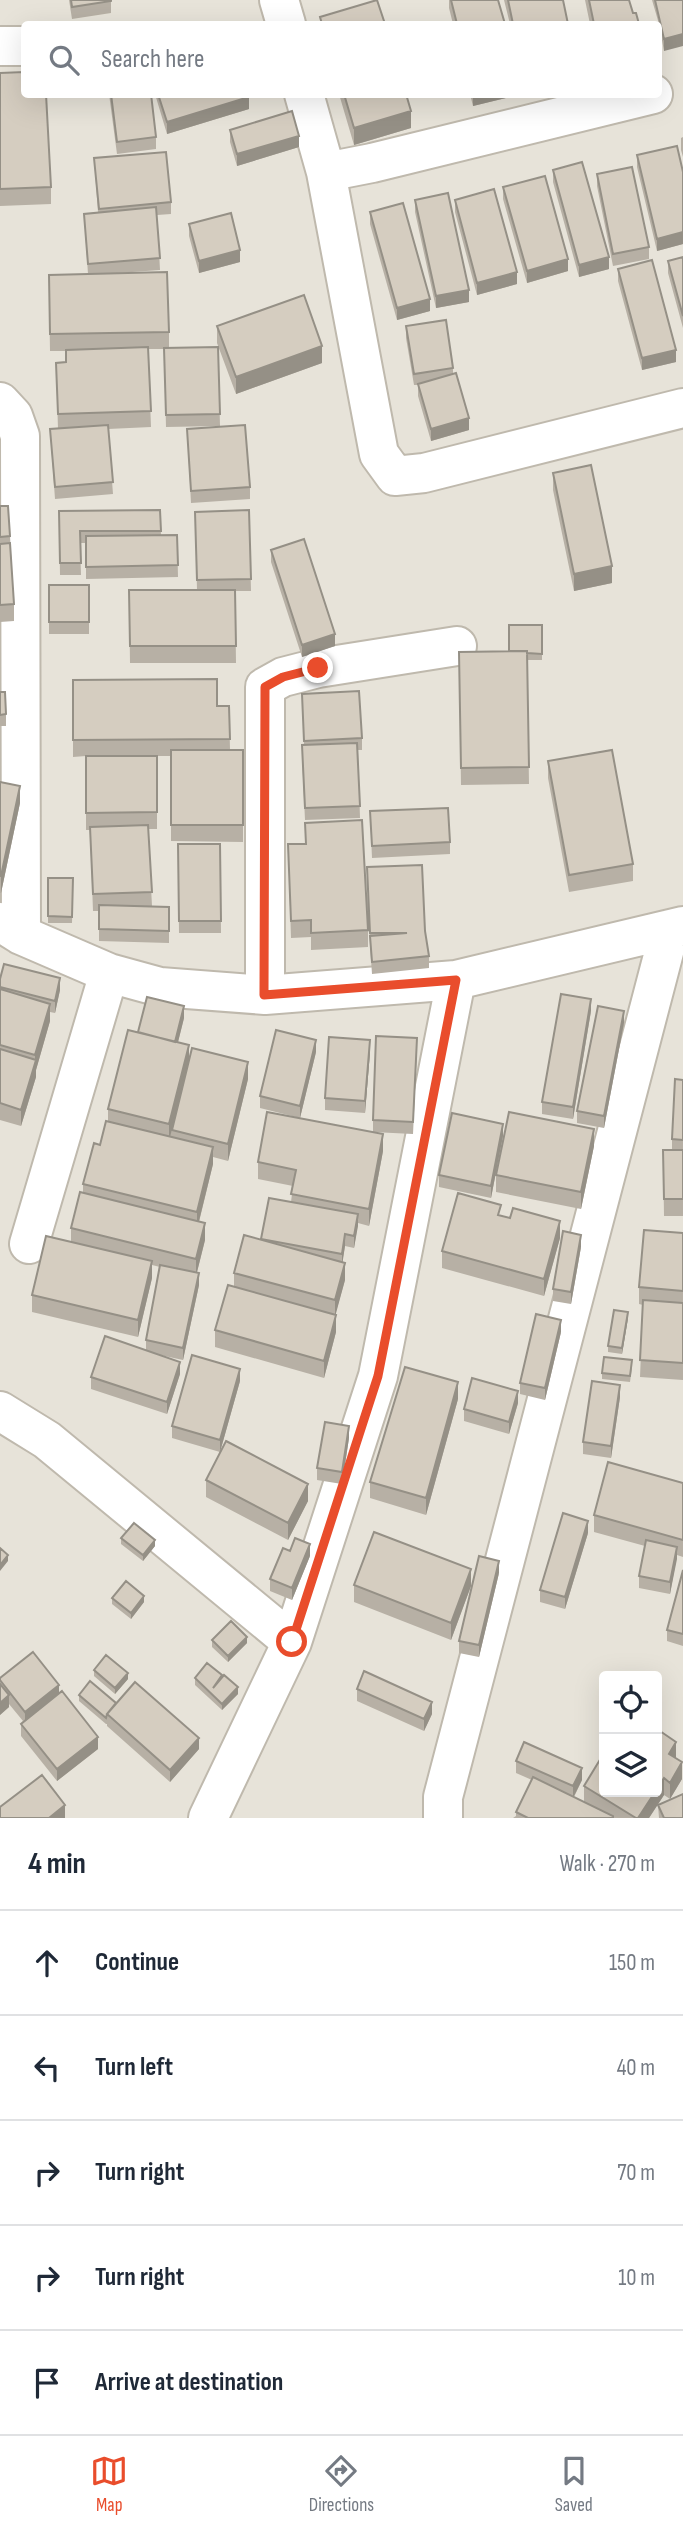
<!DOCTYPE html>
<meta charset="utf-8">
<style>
:root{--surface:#fff;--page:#f2f2f3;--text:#1f2937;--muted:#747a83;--line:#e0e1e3;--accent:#e94d2c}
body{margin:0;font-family:"Sofia Sans Condensed",sans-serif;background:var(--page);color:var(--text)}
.controls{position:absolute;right:21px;bottom:21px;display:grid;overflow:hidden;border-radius:7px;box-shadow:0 7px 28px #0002}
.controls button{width:63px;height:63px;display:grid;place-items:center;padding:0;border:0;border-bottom:2px solid var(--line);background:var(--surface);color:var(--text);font:35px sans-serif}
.stop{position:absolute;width:21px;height:21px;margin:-16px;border:5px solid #e94d2c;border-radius:50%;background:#fff}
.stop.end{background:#e94d2c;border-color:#fff;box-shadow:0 2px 7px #0008}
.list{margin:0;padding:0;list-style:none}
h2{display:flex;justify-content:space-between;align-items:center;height:91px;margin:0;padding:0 28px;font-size:30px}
h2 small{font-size:23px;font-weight:400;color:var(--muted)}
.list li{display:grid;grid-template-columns:46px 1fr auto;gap:21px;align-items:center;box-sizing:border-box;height:105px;padding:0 28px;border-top:2px solid var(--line)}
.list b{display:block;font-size:26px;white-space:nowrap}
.list em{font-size:23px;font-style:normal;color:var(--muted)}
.icon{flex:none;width:38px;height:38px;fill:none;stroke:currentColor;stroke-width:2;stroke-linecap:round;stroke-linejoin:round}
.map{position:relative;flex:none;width:683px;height:1818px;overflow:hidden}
.search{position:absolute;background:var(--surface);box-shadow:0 7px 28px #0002;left:21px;right:21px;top:21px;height:77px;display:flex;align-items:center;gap:18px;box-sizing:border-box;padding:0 24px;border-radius:7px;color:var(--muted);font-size:26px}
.sheet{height:616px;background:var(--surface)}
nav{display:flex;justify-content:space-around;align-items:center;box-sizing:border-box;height:98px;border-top:2px solid var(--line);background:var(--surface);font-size:19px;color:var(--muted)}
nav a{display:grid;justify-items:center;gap:4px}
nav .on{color:var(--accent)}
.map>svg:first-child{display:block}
</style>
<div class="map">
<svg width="683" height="1818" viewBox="0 0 683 1818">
<rect width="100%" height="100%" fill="#f4f1ea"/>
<path fill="#e7e3d9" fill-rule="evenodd" d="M0,0h683v1818h-683zM24,24h634v70h-634zM604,1676h53v116h-53z"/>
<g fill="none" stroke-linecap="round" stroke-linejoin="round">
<defs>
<path id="minor" d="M279,0l7,24
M0,46h24
M304,94l22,78 46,-9 281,-69
M326,172l53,282 16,22 29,-3 259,-65
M0,402l13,14 7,20 1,499
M0,922l21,13 88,38 51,14 105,8 191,-15 227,-54
M265,995v-308l18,-10 35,-9 139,-22
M29,1244l80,-271
M0,1411l47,29 245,202
M208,1818l84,-176 86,-266 78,-396
M443,1818v-21l227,-868"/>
</defs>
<use href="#minor" stroke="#bfb9ad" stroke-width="42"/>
<use href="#minor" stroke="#fff" stroke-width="38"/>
</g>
<path fill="#b7b0a5" d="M69,0h42v13l-39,6z
M449,0h49l7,24h-52l-4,-16z
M504,0h59l5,24h-58z
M585,0h44l4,13 6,11h-49z
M652,0h31l-19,51 -5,-27z
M0,73l51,114v17l-51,2z
M109,94h42l5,43v12l-39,5z
M155,94h93l1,15 -82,25z
M339,94h67l5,34 -57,17z
M470,94h48v1l-45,11z
M230,130l69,17 -62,19 -7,-24z
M683,137v20l-2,-7v-12z
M637,155l46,17v72l-26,7 -20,-84z
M94,158l77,44v12l-14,1 3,55 -42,3 51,59v16l49,-1 2,79 -54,1 -2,-78h-16l3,78 -43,2 5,65 -58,5 -5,-70h8l-2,-66 10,-1v-11h-16l-1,-59 39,-18 -4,-60 14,-2z
M553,170l56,99 -30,8 -26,-95z
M597,174l52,73v12l-36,7 -16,-80z
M503,187l65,84 -41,12 -24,-84z
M415,200l54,102 -33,6 -21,-96z
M455,200l62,84 -40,11 -22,-83z
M370,212l60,99 -33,9 -27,-96z
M189,224l51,38 -41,11 -10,-37z
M683,257v71l-15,-55v-12z
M618,269l58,93 -34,8 -24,-89z
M217,326l105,37 -86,31 -19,-51z
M406,326l47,42v6l16,56 -38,11 -13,-45v-11h-4l-8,-47z
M187,429l63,58v12l-59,4z
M553,473l59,110 -38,8 -21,-101z
M0,506l10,30 4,68v17l-14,1z
M160,510l1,25h16l1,42 -92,2v-36h-6l1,32h-21l-1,-64z
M249,510l2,81h-16l1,72h-106l-1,-73h68l-2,-78z
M271,550l64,96 -33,11 -31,-95z
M49,585h40v49h-40z
M542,625v35h-15l2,124 -68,1 -2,-133 50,-1z
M73,680l144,26h12l1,44h13v92l-72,-1v-85h-14v73h-9l4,77 17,1v36l-70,-2v-30h-6l-3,-81h-4v-74l-13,1z
M0,692l6,22v12h-6z
M302,694l60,44v12h-4l2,68 -55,2 -3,-63v-12h2z
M548,761l85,103v17l-64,11 -21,-114z
M0,782l20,21 -19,90h-1z
M370,811l80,31v12l-78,4z
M305,823l63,107v17l-57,3v-13l-20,1 -3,-94h17z
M178,844h42l1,89h-42z
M48,878h25l-1,45h-24z
M367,879l62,77v12l-57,6 -2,-29z
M0,979l60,11 -5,23 -5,-1v9l-14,49v7l-15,49 -21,-6z
M591,1011l-18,108 -31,-5v-12z
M184,1018l-6,24 11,20 59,17 -20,82 -15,-4v7l-14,58 6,18 -8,32 2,13 -16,75 -23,-5 20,19 -13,40 -76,-25v-12l55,-27v-10l14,-73 -8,-2v13l-14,59 -106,-25v-17l39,-53v-14l12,-35v-9l17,-39 8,-24v-12l30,-77z
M624,1023l-20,105 -27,-5v-12z
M417,1049l-4,85 -40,-2v-12z
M316,1052l-16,66 -40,-10v-12z
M370,1052l-5,61 -40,-3v-12z
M683,1080v136h-19l-1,-66h9v-11z
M503,1136l-12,62 -52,-11v-12z
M594,1146l-13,63 -85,-17v-17z
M383,1151l-14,75 -11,-3 -4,25 -9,-2 -3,17 3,17 -10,35 1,17 -12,46 -109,-31v-17l19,-43v-14l27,-33 30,-38 2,-16 -35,-7v-17z
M501,1216l59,22 -16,58 -102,-28v-17z
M683,1233v147l-43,-3 3,-72 -4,-1v-17z
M581,1247l-10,57 -18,-3v-12z
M628,1318l-6,36 -14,-2v-6z
M561,1332l-16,68 -25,-6v-11z
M632,1367l-2,15 -28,-3v-6z
M240,1381l-20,71 -48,-14v-12z
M620,1397l-9,61 -28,-4v-12z
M458,1399l-32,116 -56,-17v-16z
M518,1403l-9,31 -45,-13v-12z
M349,1438l-7,46 -25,-4v-12z
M206,1480l102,21 -20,39 -82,-43z
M683,1483v74l-6,-2 -7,39 -31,-6v-12l6,-30 -51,-14v-17z
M588,1533l-23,76 -25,-7v-12z
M121,1538l34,8 -12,15 -22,-17z
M310,1556l-18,44 -22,-9v-12z
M683,1570v76l-16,-5v-11z
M499,1573l-20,84 -20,-4v-12z
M354,1585l117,1 -20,54 -97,-38z
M112,1598l32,4 -13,17 -19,-15z
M212,1640l35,3 -19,19 -16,-15z
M94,1670l34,9 -13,15 -21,-18z
M0,1678l59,15 39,56 -41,32 -36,-45v-12l2,-3 -14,-17v3l-9,8z
M195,1678h27l16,16 -16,16 -27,-25z
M357,1689l75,25 -8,17 -67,-30z
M79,1695l37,8 83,46 -29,33 -63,-56v-2h-1l-27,-23z
M657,1729l19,30 6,20 -12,20 -6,-4 -15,23h-136l3,-2v-4l16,-32 -16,-7v-12l66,19 -8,17 10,5v-16l20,6z
M658,1805l25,13h-24z"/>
<path fill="#959086" d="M683,34v12l-19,5v-12z
M473,94h45v1l-45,11z
M249,97v12l-82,25v-12z
M411,111v17l-57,17v-17z
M299,136v11l-62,19v-12z
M683,232v12l-26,7v-12z
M240,250v12l-41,11v-12z
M609,257v12l-30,8v-12z
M568,259v12l-41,12v-12z
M517,272v12l-40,11v-12z
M469,290v12l-33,6v-12z
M430,299v12l-33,9v-12z
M322,346v17l-86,31v-17z
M676,350v12l-34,8v-12z
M469,418v12l-38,11v-12z
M612,566v17l-38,8v-17z
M335,634v12l-33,11v-12z
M20,786v17l-19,90v-17z
M60,978v12l-5,23v-12z
M591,999v12l-18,108v-12z
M50,1004v17l-14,49v7l-15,49v-16l14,-48v-7z
M184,1006v12l-9,36v-12z
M624,1011v12l-20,105v-12z
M316,1040v12l-16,66v-12z
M370,1040v12l-5,61v-12z
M189,1045v17l-20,79v-17z
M248,1062v17l-20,82v-17z
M503,1124v12l-12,62v-12z
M594,1129v17l-13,63v-17z
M383,1134v17l-14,75v-17z
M213,1147v17l-16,65v-17z
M358,1214v12l-4,22v-12z
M560,1221v17l-16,58v-17z
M205,1223v17l-9,36v-17z
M345,1234v12l-3,20v-12z
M581,1235v12l-10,57v-12z
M152,1261v17l-14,59v-17z
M345,1263v17l-10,37v-17z
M199,1273v12l-16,75v-12z
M628,1312v6l-6,36v-6z
M336,1315v17l-12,46v-17z
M561,1320v12l-16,68v-12z
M180,1362v12l-13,40v-12z
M240,1369v12l-20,71v-12z
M458,1382v17l-32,116v-17z
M620,1385v12l-9,61v-12z
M518,1391v12l-9,31v-12z
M349,1426v12l-7,46v-12z
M308,1484v17l-20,39v-17z
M588,1521v12l-23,76v-12z
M155,1540v6l-12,15v-6z
M310,1544v12l-18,44v-12z
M677,1547v12l-7,35v-12z
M8,1555v6l-8,10v-6z
M499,1561v12l-20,84v-12z
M471,1569v17l-20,54v-17z
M144,1596v6l-13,17v-6z
M247,1637v6l-19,19v-6z
M128,1673v6l-13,15v-6z
M59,1685v12l-34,27v-12z
M238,1687v7l-16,16v-6z
M9,1695v12l-9,8v-12z
M432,1702v12l-8,17v-12z
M98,1737v12l-41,32v-12z
M199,1738v11l-29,33v-12z
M676,1742v16l-7,-4z
M682,1762v17l-12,20v-16z
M582,1768v12l-9,18v-12z
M664,1778v17l-15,23h-11l17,-26h2v-3z
M65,1805v13h-16z"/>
<path fill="#d5cdc0" stroke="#959086" stroke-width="2" d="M71,0h40v1l-39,6z
M377,0l8,24h-63l-2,-7z
M451,0h47l7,24h-48z
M508,0h55l5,24h-55z
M589,0h40l4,13h3l3,11h-45z
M655,0h28v34l-19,5z
M24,72v22h22l5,93 -51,2v-116z
M111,94h40l5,43 -39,5z
M158,94h90l1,3 -82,25z
M344,94h62l5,17 -57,17z
M292,111l7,25 -62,18 -7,-24z
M677,146l6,26v60l-26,7 -20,-84z
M166,152l5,50 -72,7 -5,-51z
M582,162l27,95 -30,8 -26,-95z
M632,167l17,80 -36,7 -16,-80z
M545,176l23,83 -41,12 -24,-84z
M494,189l23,83 -40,11 -22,-83z
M448,193l21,97 -33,6 -21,-96z
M403,203l27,96 -33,9 -27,-96z
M156,207l4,51 -72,6 -4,-50z
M231,213l9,37 -41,11 -10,-37z
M683,257v59l-15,-55z
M652,260l24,90 -34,8 -24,-89z
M167,272l2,60 -119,2 -1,-59z
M304,295l18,51 -86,31 -19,-51z
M446,320l7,48 -39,6 -8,-48z
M148,347l3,64 -93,3 -2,-51 10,-1v-12z
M218,347l2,67 -54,1 -2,-67z
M456,373l13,45 -38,11 -13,-45z
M108,425l5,57 -58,5 -5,-58z
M245,425l5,62 -59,4 -4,-62z
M591,465l21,101 -38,8 -21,-101z
M0,506h8l2,30 -10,1z
M160,510l1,21h-81l1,32h-21l-1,-52z
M249,510l2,69 -54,1 -2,-68z
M177,535l1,30 -92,2v-31z
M304,539l31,95 -33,11 -31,-95z
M10,543l4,61 -14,1v-61z
M49,585h40v37h-40z
M129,590h106l1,56h-106z
M509,625h33v29l-15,-1v-2h-18z
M527,651l2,116 -68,1 -2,-116z
M217,679v27h12l1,33 -157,1v-60z
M359,691l3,47 -58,3 -2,-47z
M0,692h5l1,22 -6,1z
M357,743l3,63 -55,2 -3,-63z
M171,750h72v75h-72z
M612,750l21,114 -64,11 -21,-114z
M86,756h71v56l-71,1z
M0,782l20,4 -19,90h-1z
M448,808l2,34 -78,4 -2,-35z
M362,820l6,110 -57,3v-13l-20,1 -3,-77h18l-1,-21z
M148,825l4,67 -59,2 -3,-67z
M178,844h42l1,77h-42z
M422,865l3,66 4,25 -57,6 -2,-26 37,-3h-37l-3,-66z
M48,878h25l-1,39 -24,-1z
M99,905l70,2v24l-70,-2z
M4,964l56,14 -5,23 -55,-14v-8z
M0,989l50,15 -15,51 -35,-10z
M561,994l30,5 -18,108 -31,-5z
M147,997l37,9 -9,36 -37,-10z
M598,1006l26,5 -20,105 -27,-5z
M128,1030l61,15 -20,79 -61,-15z
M276,1030l40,10 -16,66 -40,-10z
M376,1036l41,2 -4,84 -40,-2z
M329,1037l41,3 -5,61 -40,-3z
M192,1048l56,14 -20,82 -56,-14z
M0,1049l36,11 -15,50 -21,-7z
M675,1079l8,1v60l-11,-1z
M267,1112l116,22 -14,75 -78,-15 5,-24 -38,-8z
M509,1112l85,17 -13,63 -85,-17z
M452,1113l51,11 -12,62 -52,-11z
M106,1121l107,26 -16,65 -114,-28 11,-41 6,2z
M663,1150h20v49h-19z
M80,1192l125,31 -9,36 -125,-31z
M458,1193l43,12 -3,10 12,3 3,-10 47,13 -16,58 -102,-28z
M269,1198l89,16 -4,22 -9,-2 -3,20 -81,-15z
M644,1230l39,3v58l-44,-4z
M563,1231l18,4 -10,57 -18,-3z
M244,1235l101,28 -10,37 -101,-27z
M46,1236l106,25 -14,59 -106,-25z
M160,1265l39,8 -16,75 -37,-8z
M228,1285l108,30 -12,46 -109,-31z
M643,1300l40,3v60l-43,-3z
M614,1310l14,2 -6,36 -14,-2z
M536,1314l25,6 -16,68 -25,-5z
M105,1336l75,26 -13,40 -76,-25z
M192,1355l48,14 -20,71 -48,-14z
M604,1357l28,3 -2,16 -28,-3z
M405,1367l53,15 -32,116 -56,-16z
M472,1378l46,13 -9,31 -45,-13z
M592,1381l28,4 -9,61 -28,-4z
M325,1422l24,4 -7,46 -25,-4z
M226,1441l82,43 -20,39 -82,-43z
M608,1462l75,21v57l-89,-25z
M563,1513l25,8 -23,76 -25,-7z
M134,1523l21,17 -12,15 -22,-17z
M374,1532l97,37 -20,54 -97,-38z
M295,1538l15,6 -18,44 -22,-9 13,-31 7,3z
M646,1540l31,7 -7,35 -31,-6z
M0,1548l8,7 -8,10z
M479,1556l20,5 -20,84 -20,-4z
M683,1570v64l-16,-4z
M126,1581l18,15 -13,17 -19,-15z
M231,1621l16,16 -19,19 -16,-16z
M33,1652l26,33 -34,27 -25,-32v-2z
M106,1655l22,18 -13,15 -21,-18z
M207,1663l15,12 -9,13 11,-13 14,12 -16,17 -27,-26z
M364,1671l68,31 -8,17 -67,-30z
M90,1681l26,22 -9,11 -1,4 -27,-23z
M135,1682l64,56 -29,32 -63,-56z
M0,1684l9,11 -9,8z
M62,1691l36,46 -41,32 -36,-45z
M657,1729l19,13 -7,12 13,8 -12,21 -6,-5 -7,11z
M524,1742l58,26 -9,18 -57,-25z
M604,1753v39h51l-17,26h-2l-52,-32z
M42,1775l23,30 -16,13h-49v-11z
M533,1777l80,39v2h-85l-12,-6z
M683,1794v24h-19l-6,-13z"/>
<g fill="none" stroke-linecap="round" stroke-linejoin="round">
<path stroke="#e94d2c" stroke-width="9" d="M292,1642l86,-266 78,-396 -192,15 1,-308 18,-10 35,-9"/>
</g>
</svg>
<div class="controls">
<button><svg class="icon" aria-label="locate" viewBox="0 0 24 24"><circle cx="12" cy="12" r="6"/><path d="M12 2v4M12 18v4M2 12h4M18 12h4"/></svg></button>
<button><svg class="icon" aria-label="layers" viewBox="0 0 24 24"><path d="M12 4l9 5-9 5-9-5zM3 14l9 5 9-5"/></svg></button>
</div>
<div class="stop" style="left:292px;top:1642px"></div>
<div class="stop end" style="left:318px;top:668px"></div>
<div class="search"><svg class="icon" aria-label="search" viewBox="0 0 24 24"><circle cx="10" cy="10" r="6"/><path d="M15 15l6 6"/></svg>Search here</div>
</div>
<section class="sheet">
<h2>4 min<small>Walk · 270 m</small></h2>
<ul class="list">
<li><svg class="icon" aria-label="ahead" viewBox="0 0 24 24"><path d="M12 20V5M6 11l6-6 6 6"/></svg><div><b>Continue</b></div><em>150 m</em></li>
<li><svg class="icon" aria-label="left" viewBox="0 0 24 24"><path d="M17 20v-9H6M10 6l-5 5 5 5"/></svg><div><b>Turn left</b></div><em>40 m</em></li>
<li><svg class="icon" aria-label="right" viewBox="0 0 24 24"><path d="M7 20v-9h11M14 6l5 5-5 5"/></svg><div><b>Turn right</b></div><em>70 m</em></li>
<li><svg class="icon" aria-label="right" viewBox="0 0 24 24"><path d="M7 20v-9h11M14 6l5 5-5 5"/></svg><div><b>Turn right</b></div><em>10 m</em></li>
<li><svg class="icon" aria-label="arrive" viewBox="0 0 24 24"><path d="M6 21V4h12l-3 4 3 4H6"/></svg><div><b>Arrive at destination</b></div></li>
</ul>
</section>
<nav>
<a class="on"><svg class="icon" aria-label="map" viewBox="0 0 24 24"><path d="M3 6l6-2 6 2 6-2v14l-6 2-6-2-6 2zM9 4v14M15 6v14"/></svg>Map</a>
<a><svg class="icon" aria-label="directions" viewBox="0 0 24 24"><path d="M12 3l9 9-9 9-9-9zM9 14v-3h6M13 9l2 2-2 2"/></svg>Directions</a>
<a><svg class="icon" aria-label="saved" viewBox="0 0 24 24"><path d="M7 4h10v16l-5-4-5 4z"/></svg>Saved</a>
</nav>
